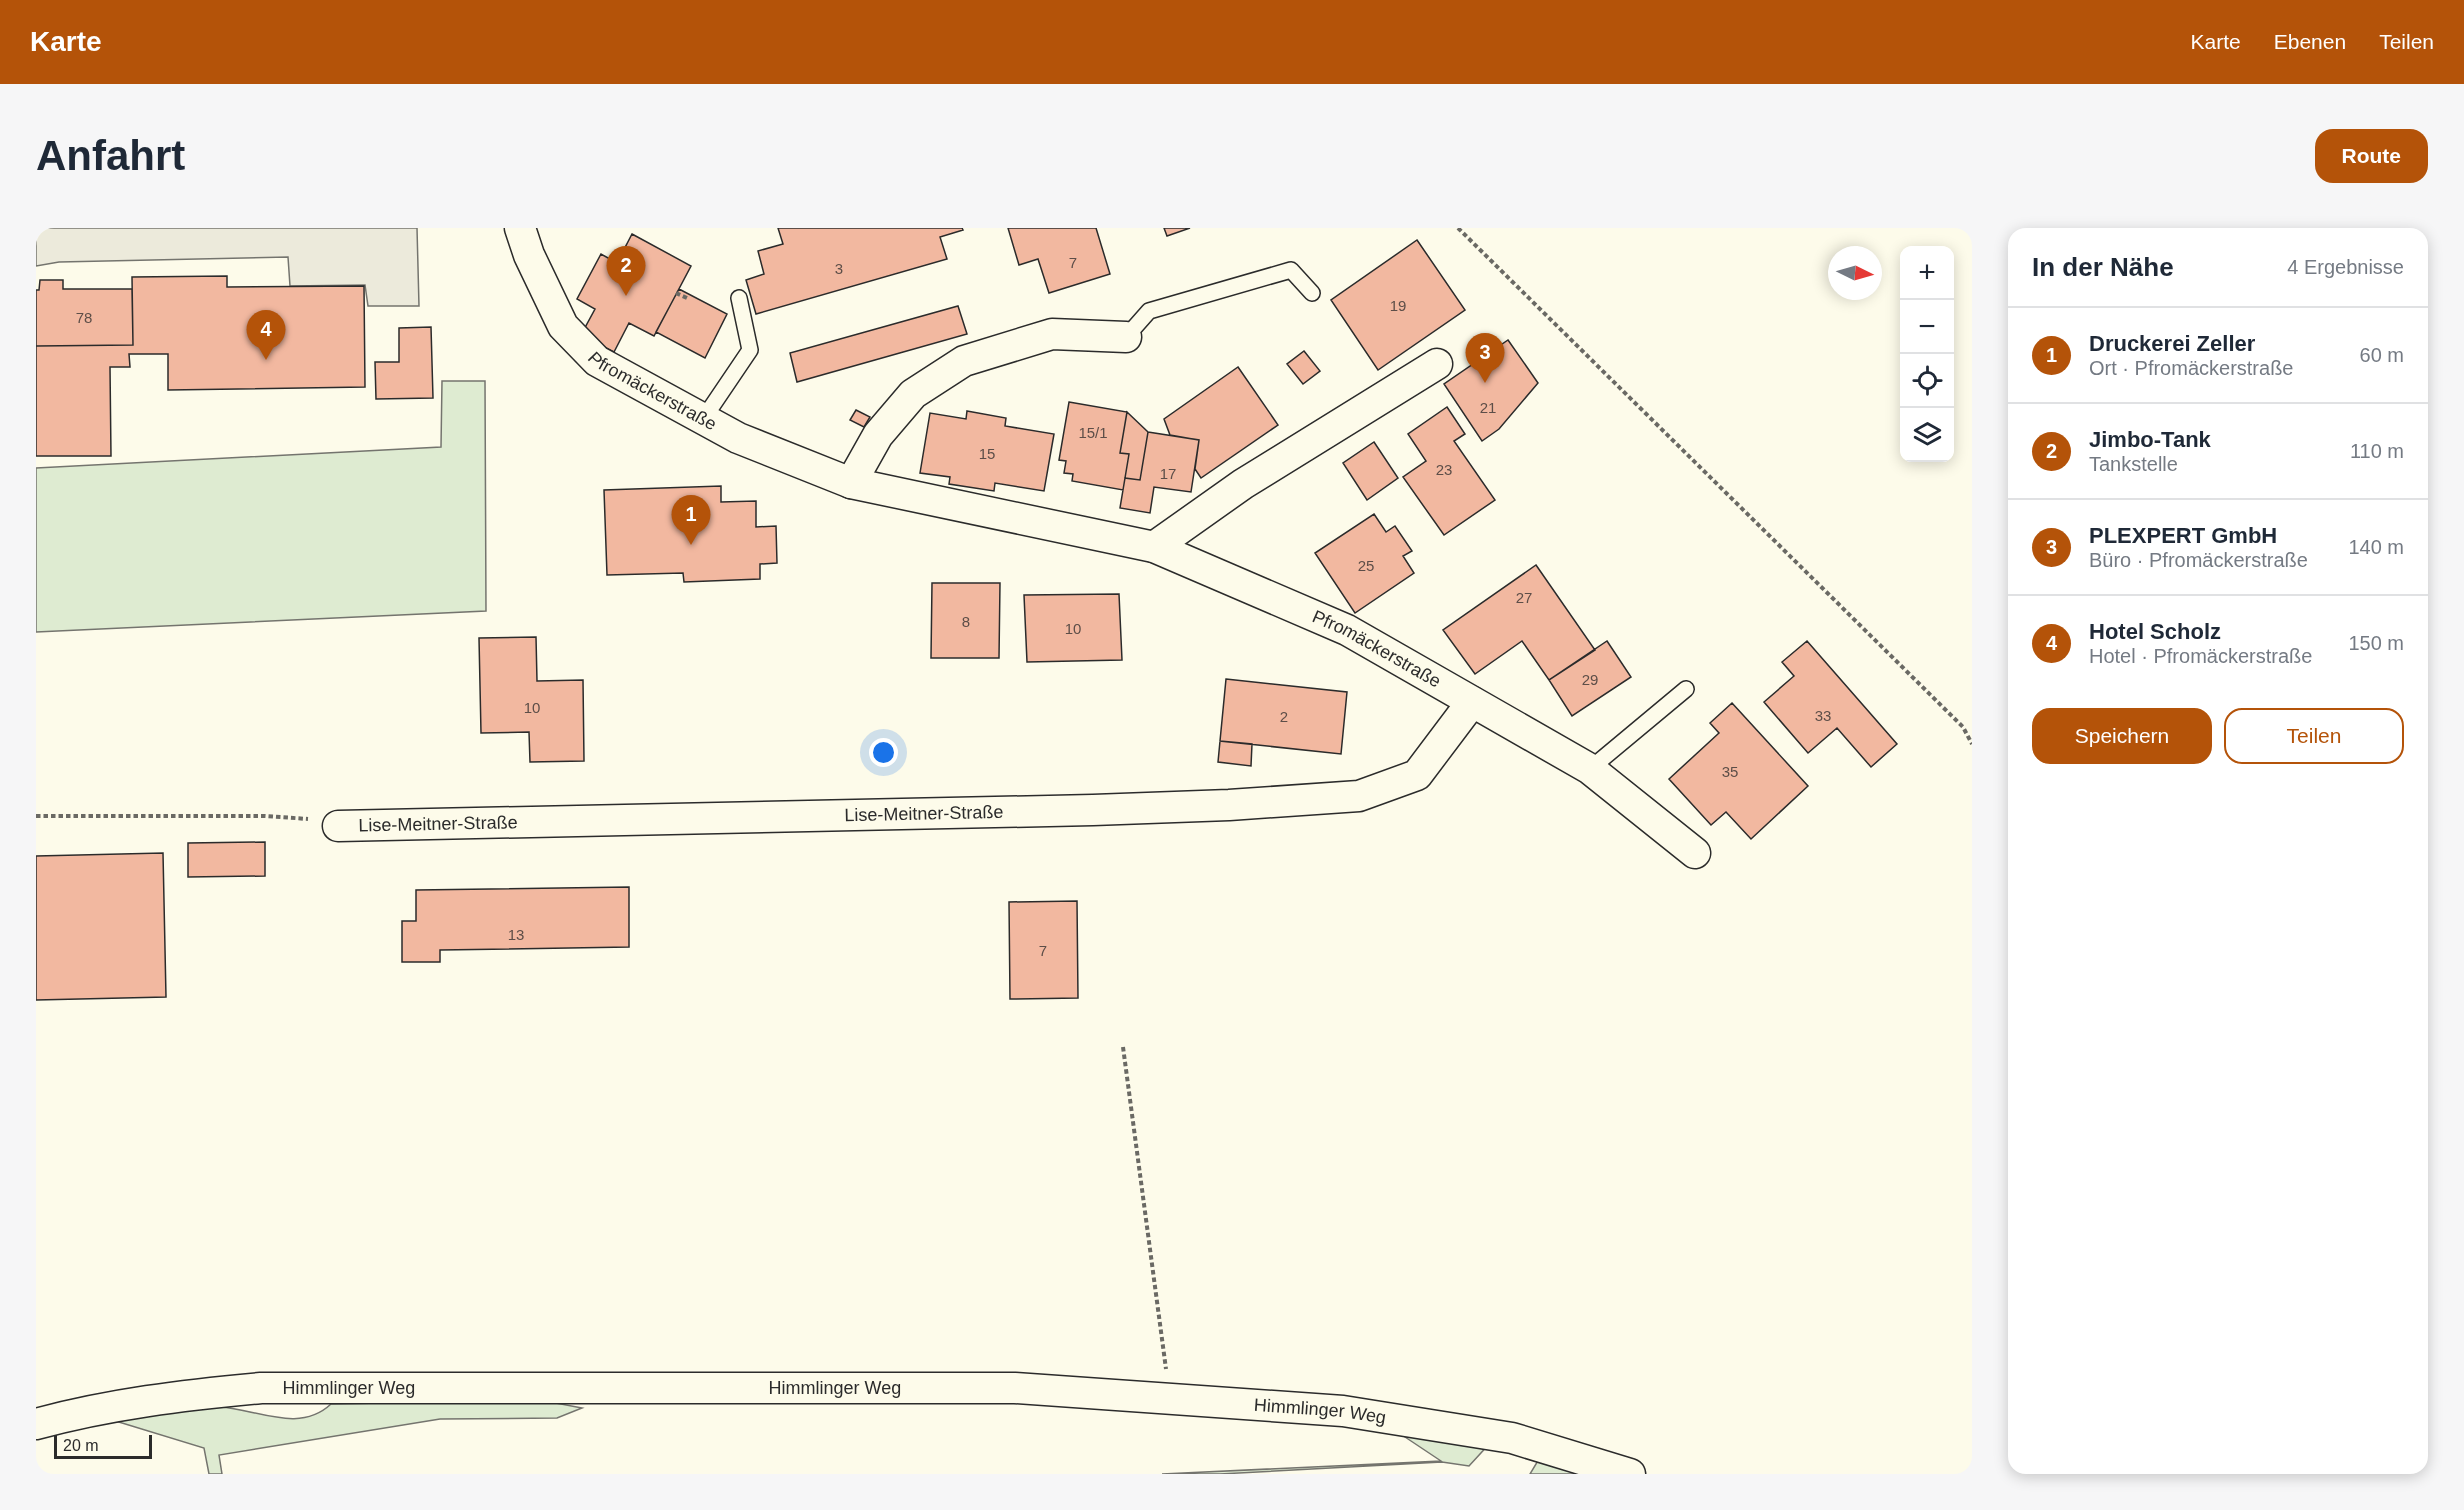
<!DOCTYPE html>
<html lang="de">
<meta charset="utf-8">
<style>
:root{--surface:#fff;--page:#f6f6f7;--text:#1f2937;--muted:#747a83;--line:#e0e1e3;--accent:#b45309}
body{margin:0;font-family:Helvetica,sans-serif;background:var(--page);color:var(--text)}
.controls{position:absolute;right:18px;top:18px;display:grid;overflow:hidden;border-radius:12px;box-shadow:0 3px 15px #0003}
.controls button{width:54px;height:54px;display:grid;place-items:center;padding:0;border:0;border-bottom:2px solid var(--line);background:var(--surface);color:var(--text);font:30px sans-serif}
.compass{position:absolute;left:1792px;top:18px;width:54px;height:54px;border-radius:50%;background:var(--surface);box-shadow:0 3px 15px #0003;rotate:95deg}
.scale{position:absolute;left:18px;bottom:15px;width:98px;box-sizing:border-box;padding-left:6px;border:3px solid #2b2b2b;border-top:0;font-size:16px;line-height:21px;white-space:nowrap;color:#2b2b2b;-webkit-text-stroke:4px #fdfbea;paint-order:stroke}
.you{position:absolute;left:848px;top:525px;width:21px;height:21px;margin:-15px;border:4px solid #fff;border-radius:50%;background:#1a73e8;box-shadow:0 0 0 9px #1a73e833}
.badge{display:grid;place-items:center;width:39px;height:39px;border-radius:50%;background:var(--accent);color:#fff;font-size:20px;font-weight:700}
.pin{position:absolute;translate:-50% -50px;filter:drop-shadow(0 2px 3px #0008)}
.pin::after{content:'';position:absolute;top:32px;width:21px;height:18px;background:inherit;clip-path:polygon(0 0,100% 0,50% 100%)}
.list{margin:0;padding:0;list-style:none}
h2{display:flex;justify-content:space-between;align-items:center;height:78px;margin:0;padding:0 24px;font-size:26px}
h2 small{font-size:20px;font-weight:400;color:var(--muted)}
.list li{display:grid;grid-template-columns:39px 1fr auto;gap:18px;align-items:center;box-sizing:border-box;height:96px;padding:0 24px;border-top:2px solid var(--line)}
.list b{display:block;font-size:22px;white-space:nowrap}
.list p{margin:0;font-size:20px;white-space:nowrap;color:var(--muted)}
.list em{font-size:20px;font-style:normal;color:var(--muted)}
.actions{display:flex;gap:12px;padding:18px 24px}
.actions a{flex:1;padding:14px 0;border:2px solid var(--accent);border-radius:18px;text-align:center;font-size:21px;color:var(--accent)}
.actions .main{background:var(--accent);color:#fff}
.icon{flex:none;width:33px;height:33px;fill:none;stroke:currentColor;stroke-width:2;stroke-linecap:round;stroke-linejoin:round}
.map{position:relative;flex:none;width:1936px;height:1246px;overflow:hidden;border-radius:18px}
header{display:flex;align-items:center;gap:36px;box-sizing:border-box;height:84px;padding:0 30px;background:var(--accent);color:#fff}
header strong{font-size:28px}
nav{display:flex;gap:33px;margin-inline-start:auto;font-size:21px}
.intro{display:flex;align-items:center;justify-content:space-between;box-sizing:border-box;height:144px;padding:0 36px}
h1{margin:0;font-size:42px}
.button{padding:15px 27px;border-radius:18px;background:var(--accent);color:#fff;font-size:21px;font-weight:700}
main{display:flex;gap:36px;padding:0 36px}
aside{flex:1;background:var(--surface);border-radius:18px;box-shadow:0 3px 15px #0003}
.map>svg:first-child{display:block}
</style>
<header>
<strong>Karte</strong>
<nav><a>Karte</a><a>Ebenen</a><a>Teilen</a></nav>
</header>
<div class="intro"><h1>Anfahrt</h1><a class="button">Route</a></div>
<main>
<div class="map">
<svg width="1936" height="1246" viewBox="0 0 1936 1246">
<rect width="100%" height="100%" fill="#fdfbea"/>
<path fill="#deebd1" stroke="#74746e" stroke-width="1.5" d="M406,153h43l1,230 -450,21v-164l405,-21z
M504,1172l42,8 -25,10 -117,1 -221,36 3,19h-13l-5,-26 -95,-29c36,-6 75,-13 111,-12 37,2 79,27 111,-3z
M1360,1203l95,11 -22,24 -27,-4 -222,12h-58l279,-13z
M1506,1226l60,20h-72z"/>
<path fill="#eceadb" stroke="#74746e" stroke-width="1.5" d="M0,0h381l2,78h-51l-3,-21 -75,1 -2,-29 -229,5 -23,4z"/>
<path fill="#f2b8a0" stroke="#2b2b2b" stroke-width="1.5" d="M742,0h184l1,2 -23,7 7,22 -191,55 -10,-34 18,-6 -6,-23 25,-7z
M972,0h88l14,46 -61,19 -11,-34 -19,6z
M1128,0h26l-23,8z
M596,6l59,32 -37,70 -25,-13 -15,29 -33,-17 14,-26 -18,-10 24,-45 16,9z
M1381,12l48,70 -87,60 -47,-70z
M191,48v11l137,-1 1,101 -197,3v-36h-39l1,13h-20l1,89h-75v-110l97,-1 -1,-68z
M4,52h23v9h69l1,56 -97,1v-56h3z
M643,61l48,25 -22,44 -49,-26z
M922,78l9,28 -170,48 -7,-29z
M395,99l2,71 -57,1 -1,-37h24v-34z
M1472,112l30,43 -39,46 -17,12 -38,-57z
M1268,123l16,20 -17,13 -16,-20z
M1202,139l40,58 -77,53 -6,-9 4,-29 -29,-5 -6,-16z
M1033,174l58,10 -7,41 9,1 -6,36 -51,-9 1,-7 -9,-1 2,-12 -7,-1z
M1411,179l18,27 -11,7 41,59 -51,35 -41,-58 23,-16 -18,-27z
M820,182l14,7 -6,10 -14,-7z
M931,183l39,7 -1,8 49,8 -10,57 -49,-8 -1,8 -45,-7 1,-7 -30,-4 10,-60 36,6z
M1091,184l21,20 -8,48 -15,-2 4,-24 -9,-1z
M1112,204l51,8 -8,52 -37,-5 -4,26 -30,-5 5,-30 15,2z
M1338,214l24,36 -31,22 -24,-37z
M685,258v16l35,-1v26l20,-1 1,37 -17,1v15l-76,3 -1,-9 -76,2 -3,-85z
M1338,286l12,18 9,-6 17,25 -9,5 11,17 -59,40 -40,-60z
M1500,337l59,85 -46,30 -27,-39 -47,33 -32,-44z
M896,355h68l-1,75h-68z
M1083,366l3,66 -95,2 -3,-67z
M500,409l1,44 46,-1 1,81 -54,1 -1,-30 -48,1 -2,-95z
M1571,413l24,36 -59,39 -23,-36z
M1771,413l90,103 -26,23 -34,-39 -29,25 -44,-51 30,-26 -12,-14z
M1190,451l121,13 -6,62 -121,-13z
M1696,475l76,83 -57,53 -25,-27 -15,13 -42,-46 50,-46 -9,-10z
M1184,513l32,3 -1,22 -33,-4z
M229,614v34l-77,1v-34z
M127,625l3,144 -130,3v-144z
M593,659v60l-189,3v12h-38v-41h14v-31z
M1041,673l1,97 -68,1 -1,-97z"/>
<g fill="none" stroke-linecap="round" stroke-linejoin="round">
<defs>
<path id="lane" d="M1090,109l23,-26 142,-41 21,23
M668,190l46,-68 -11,-52
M1554,541l96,-80"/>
<g id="street">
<path id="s1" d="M484,0l9,27 34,71 34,35 141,77 113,45 303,64 193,83 243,139 105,84"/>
<path d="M815,255l27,-48 35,-41 51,-33 88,-27 74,3"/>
<path d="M1118,319l89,-63 194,-120"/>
<path id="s2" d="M302,598l755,-16 136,-5 130,-9 58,-21 55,-73"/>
<path id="s3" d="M0,1196c74,-20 148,-29 225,-36h754l328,23 169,27 118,36"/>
</g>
</defs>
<use href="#lane" stroke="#2b2b2b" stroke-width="18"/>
<use href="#street" stroke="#2b2b2b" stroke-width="33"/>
<path stroke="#6a6964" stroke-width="4" stroke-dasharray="4.5 3" stroke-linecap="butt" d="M1422,0l505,499 9,17
M640,65l11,5
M0,588h229l43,3
M1087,819l43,322"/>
<use href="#lane" stroke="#fdfbea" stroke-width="15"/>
<use href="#street" stroke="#fdfbea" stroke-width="30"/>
</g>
<g text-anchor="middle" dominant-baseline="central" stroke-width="4.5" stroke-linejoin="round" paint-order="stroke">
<g font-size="15" fill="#5d4e48">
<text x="1037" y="34">7</text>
<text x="803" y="40">3</text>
<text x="1362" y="77">19</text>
<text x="48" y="89">78</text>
<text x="1452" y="179">21</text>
<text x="1057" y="204">15/1</text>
<text x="951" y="225">15</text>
<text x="1408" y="241">23</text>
<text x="1132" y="245">17</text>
<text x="1330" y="337">25</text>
<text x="1488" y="369">27</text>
<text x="930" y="393">8</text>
<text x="1037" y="400">10</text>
<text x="1554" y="451">29</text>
<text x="496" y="479">10</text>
<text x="1787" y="487">33</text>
<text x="1248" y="488">2</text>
<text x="1694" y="543">35</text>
<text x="480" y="706">13</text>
<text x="1007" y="722">7</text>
</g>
<g font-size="18" fill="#2b2b2b" stroke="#fdfbea">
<text stroke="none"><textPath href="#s1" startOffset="219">Pfromäckerstraße</textPath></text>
<text stroke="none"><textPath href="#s1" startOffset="993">Pfromäckerstraße</textPath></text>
<text stroke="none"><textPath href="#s2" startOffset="586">Lise-Meitner-Straße</textPath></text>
<text stroke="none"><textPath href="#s2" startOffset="100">Lise-Meitner-Straße</textPath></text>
<text stroke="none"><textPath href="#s3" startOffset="316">Himmlinger Weg</textPath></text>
<text stroke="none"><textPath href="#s3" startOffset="802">Himmlinger Weg</textPath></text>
<text stroke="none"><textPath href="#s3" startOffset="1288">Himmlinger Weg</textPath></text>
</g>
</g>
</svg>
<div class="controls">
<button>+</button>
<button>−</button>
<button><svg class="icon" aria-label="locate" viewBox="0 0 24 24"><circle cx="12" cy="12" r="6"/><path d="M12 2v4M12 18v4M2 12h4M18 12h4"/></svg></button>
<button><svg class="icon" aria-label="layers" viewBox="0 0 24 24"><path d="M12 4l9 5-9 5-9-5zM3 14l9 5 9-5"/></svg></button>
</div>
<svg class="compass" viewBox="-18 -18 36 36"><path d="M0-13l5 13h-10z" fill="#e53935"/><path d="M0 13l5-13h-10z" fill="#747a83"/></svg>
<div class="scale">20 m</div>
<div class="you"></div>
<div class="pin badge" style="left:655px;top:317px">1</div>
<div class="pin badge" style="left:590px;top:68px">2</div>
<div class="pin badge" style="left:1449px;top:155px">3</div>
<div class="pin badge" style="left:230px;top:132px">4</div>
</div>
<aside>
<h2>In der Nähe<small>4 Ergebnisse</small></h2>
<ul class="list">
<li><span class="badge">1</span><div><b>Druckerei Zeller</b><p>Ort · Pfromäckerstraße</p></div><em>60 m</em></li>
<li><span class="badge">2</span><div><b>Jimbo-Tank</b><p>Tankstelle</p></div><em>110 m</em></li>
<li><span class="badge">3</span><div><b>PLEXPERT GmbH</b><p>Büro · Pfromäckerstraße</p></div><em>140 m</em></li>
<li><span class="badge">4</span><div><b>Hotel Scholz</b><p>Hotel · Pfromäckerstraße</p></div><em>150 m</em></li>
</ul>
<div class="actions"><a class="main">Speichern</a><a>Teilen</a></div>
</aside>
</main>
